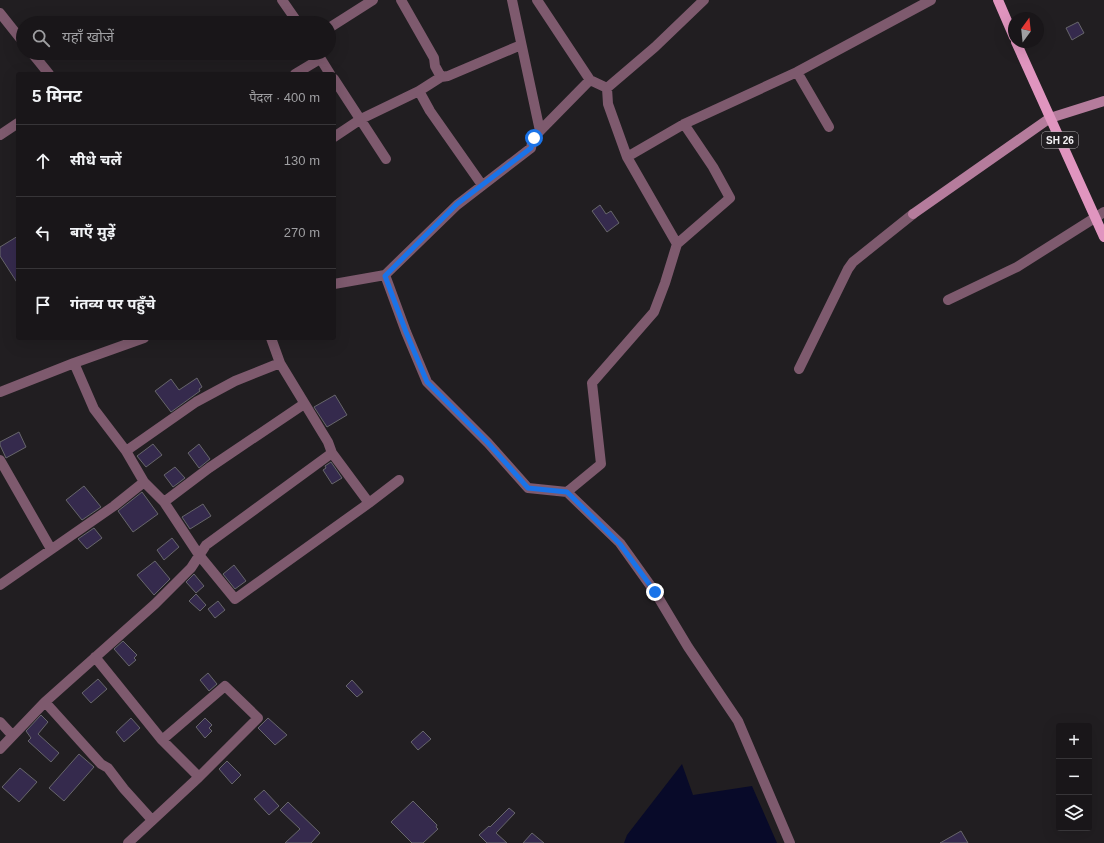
<!DOCTYPE html>
<html lang="hi">
<meta charset="utf-8">
<style>
:root{--surface:#191619;--page:#221f22;--text:#f1f3f6;--muted:#9f9fa2;--line:#373538}
body{margin:0;font-family:Arial,"Noto Sans Devanagari",sans-serif;background:var(--page);color:var(--text)}
.controls{position:absolute;right:12px;bottom:12px;display:grid;overflow:hidden;border-radius:4px;box-shadow:0 4px 16px #0002}
.controls button{width:36px;height:36px;display:grid;place-items:center;padding:0;border:0;border-bottom:1px solid var(--line);background:var(--surface);color:var(--text);font:20px sans-serif}
.compass{position:absolute;left:1008px;top:12px;width:36px;height:36px;border-radius:50%;background:var(--surface);box-shadow:0 4px 16px #0002;rotate:15deg}
.stop{position:absolute;width:12px;height:12px;margin:-9px;border:3px solid #1a73e8;border-radius:50%;background:#fff}
.stop.end{background:#1a73e8;border-color:#fff;box-shadow:0 1px 4px #0008}
.list{margin:0;padding:0;list-style:none}
h2{display:flex;justify-content:space-between;align-items:center;height:52px;margin:0;padding:0 16px;font-size:17px}
h2 small{font-size:13px;font-weight:400;color:var(--muted)}
.list li{display:grid;grid-template-columns:26px 1fr auto;gap:12px;align-items:center;box-sizing:border-box;height:72px;padding:0 16px;border-top:1px solid var(--line)}
.list b{display:block;font-size:15px;white-space:nowrap}
.list em{font-size:13px;font-style:normal;color:var(--muted)}
.icon{flex:none;width:22px;height:22px;fill:none;stroke:currentColor;stroke-width:2;stroke-linecap:round;stroke-linejoin:round}
.map{position:relative;flex:none;width:1104px;height:843px;overflow:hidden}
.search{position:absolute;background:var(--surface);box-shadow:0 4px 16px #0002;left:16px;top:16px;width:320px;height:44px;display:flex;align-items:center;gap:10px;box-sizing:border-box;padding:0 14px;border-radius:22px;color:var(--muted);font-size:15px}
.panel{position:absolute;background:var(--surface);box-shadow:0 4px 16px #0002;left:16px;top:72px;width:320px;height:268px;border-radius:4px}
.map>svg:first-child{display:block}
</style>
<div class="map">
<svg width="1104" height="843" viewBox="0 0 1104 843">
<rect width="100%" height="100%" fill="#211e21"/>
<path fill="#080a29" d="M682,764l11,31 59,-9 25,57h-153l3,-8z"/>
<path fill="#352a4d" stroke="#67666b" d="M1078,22l6,11 -12,7 -6,-12z
M600,205l6,9 5,-3 8,12 -12,9 -15,-21z
M18,236v48l-18,-28v-9z
M197,378l5,9 -3,2 1,2 -29,21 -16,-21 16,-12 8,11z
M335,395l12,20 -20,12 -13,-20z
M19,432l7,15 -20,11 -6,-13v-3z
M153,444l9,11 -16,12 -9,-11z
M199,444l11,15 -11,9 -11,-15z
M331,462l11,16 -10,6 -9,-14 3,-2 -1,-2z
M175,467l10,11 -12,9 -9,-12z
M84,486l17,21 -19,13 -16,-20z
M142,492l16,22 -25,18 -15,-21z
M203,504l8,12 -21,13 -8,-12z
M94,528l8,10 -15,11 -9,-10z
M172,538l7,9 -15,13 -7,-10z
M155,561l15,18 -16,16 -17,-20z
M234,565l12,16 -11,8 -12,-15z
M194,574l10,12 -8,7 -10,-11z
M196,594l10,11 -6,6 -11,-10z
M218,601l7,9 -10,8 -7,-9z
M123,641l14,14 -3,3 2,2 -7,6 -15,-17z
M208,673l9,11 -8,7 -9,-11z
M98,679l9,10 -16,14 -9,-10z
M352,680l11,12 -6,5 -11,-11z
M41,715l7,7 -10,12 21,19 -8,9 -23,-21 3,-3 -5,-7z
M131,718l9,10 -16,14 -8,-10z
M205,718l7,7 -3,3 3,3 -7,7 -9,-11z
M268,718l19,17 -12,10 -17,-17z
M423,731l8,8 -13,11 -7,-8z
M79,754l15,13 -30,34 -15,-13z
M227,761l14,14 -9,9 -13,-15z
M20,768l17,14 -18,20 -17,-15z
M264,790l15,16 -10,9 -15,-16z
M413,801l24,24 -1,2 2,2 -15,14h-11l-21,-21z
M288,802l32,31 -9,10h-26l15,-14 -20,-19z
M509,808l6,5 -19,20 11,10h-20l-8,-8 10,-9 1,1z
M961,831l7,12h-28z
M532,833l12,10h-21z"/>
<g fill="none" stroke-linecap="round" stroke-linejoin="round">
<path stroke="#7e5a6e" stroke-width="10" d="M282,0l16,23
M401,0l33,58 1,8 6,11
M512,0l28,131
M537,0l53,80
M0,13l23,29
M329,28l44,-28
M32,53l17,21
M317,53l13,21
M797,72l32,55
M295,74l25,-15
M334,79l52,80
M419,91l11,20 52,74
M0,135l18,-12
M334,137l27,-18 58,-28 22,-14 7,-1 73,-31
M627,157l57,-33 113,-52 134,-72
M677,244l53,-46 -17,-31 -29,-43
M385,275l21,57 21,50 61,61 40,45 39,4 34,-28 -9,-81 62,-71 11,-29 12,-39 -50,-87 -19,-53 -1,-16
M334,284l51,-9 72,-70 74,-57 2,-10 57,-58 17,8 48,-41 49,-47
M948,300l69,-33 87,-55
M271,338l9,25 48,79 4,11 37,50
M74,363l20,46 32,42 18,31 20,20 35,53 36,44 134,-96 30,-23
M799,369l49,-100 5,-7 60,-48
M0,392l74,-29 70,-25
M126,451l70,-49 39,-21 45,-18
M0,460l51,89
M567,492l53,51 35,49 33,55 50,74 52,122
M164,502l45,-34 95,-64
M0,585l114,-79 30,-24
M95,657l67,83 37,37
M45,702l56,62 7,4 16,21 28,31
M0,722l12,13
M0,749l45,-47 110,-98 36,-36 15,-23 126,-92
M128,843l71,-66 59,-59 -33,-32 -63,54"/>
<path stroke="#b57c9c" stroke-width="10" d="M913,214l137,-96 54,-17"/>
<path stroke="#e095bf" stroke-width="10" d="M998,0l16,37
M1016,42l88,195"/>
</g>
<g fill="none" stroke-linecap="round" stroke-linejoin="round">
<path stroke="#1a73e8" stroke-width="5" d="M534,138l-3,10 -74,56 -72,72 21,56 21,50 61,61 40,45 39,4 53,52 35,48"/>
</g>
<g text-anchor="middle" dominant-baseline="central" stroke-width="3.5" stroke-linejoin="round" paint-order="stroke">
<rect fill="#211e21" stroke="#b5b2b5" stroke-width="1" x="1042" y="132" width="36" height="16" rx="3"/>
<g font-size="10" font-weight="bold" fill="#f4f2f5">
<text x="1060" y="140">SH 26</text>
</g>
</g>
</svg>
<div class="controls">
<button>+</button>
<button>−</button>
<button><svg class="icon" aria-label="layers" viewBox="0 0 24 24"><path d="M12 4l9 5-9 5-9-5zM3 14l9 5 9-5"/></svg></button>
</div>
<svg class="compass" viewBox="-18 -18 36 36"><path d="M0-13l5 13h-10z" fill="#e53935"/><path d="M0 13l5-13h-10z" fill="#9f9fa2"/></svg>
<div class="stop" style="left:534px;top:138px"></div>
<div class="stop end" style="left:655px;top:592px"></div>
<div class="search"><svg class="icon" aria-label="search" viewBox="0 0 24 24"><circle cx="10" cy="10" r="6"/><path d="M15 15l6 6"/></svg>यहाँ खोजें</div>
<section class="panel">
<h2>5 मिनट<small>पैदल · 400 m</small></h2>
<ul class="list">
<li><svg class="icon" aria-label="ahead" viewBox="0 0 24 24"><path d="M12 20V5M6 11l6-6 6 6"/></svg><div><b>सीधे चलें</b></div><em>130 m</em></li>
<li><svg class="icon" aria-label="left" viewBox="0 0 24 24"><path d="M17 20v-9H6M10 6l-5 5 5 5"/></svg><div><b>बाएँ मुड़ें</b></div><em>270 m</em></li>
<li><svg class="icon" aria-label="arrive" viewBox="0 0 24 24"><path d="M6 21V4h12l-3 4 3 4H6"/></svg><div><b>गंतव्य पर पहुँचे</b></div></li>
</ul>
</section>
</div>
